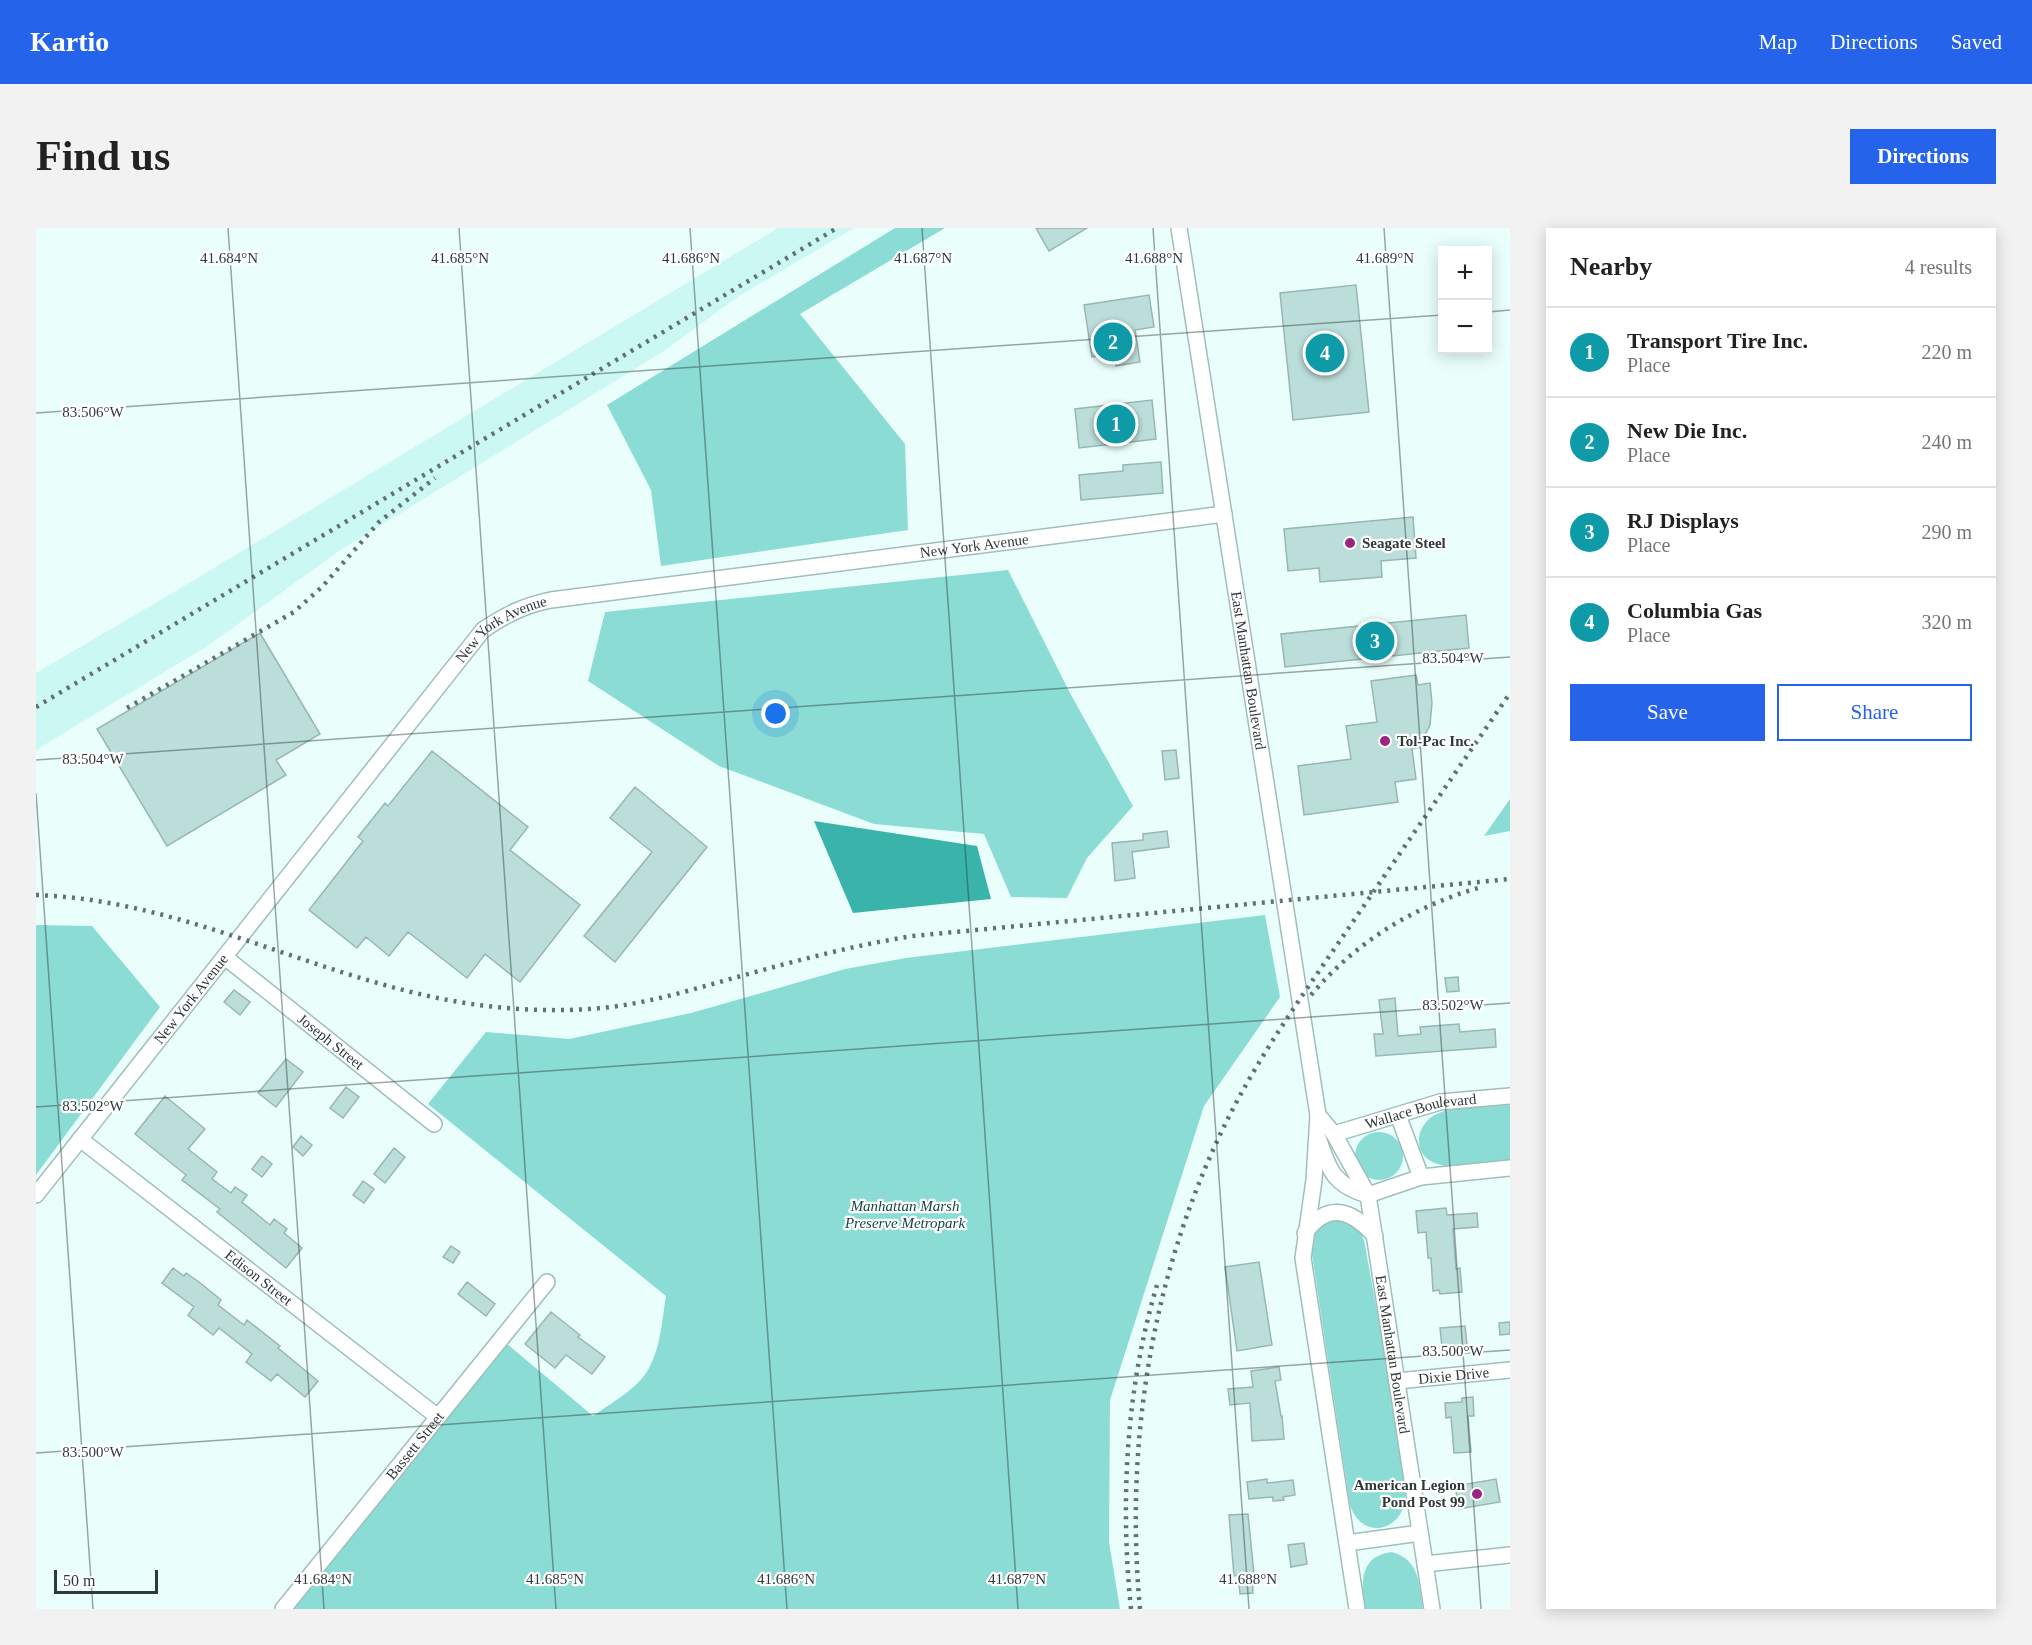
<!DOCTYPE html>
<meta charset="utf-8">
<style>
:root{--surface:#fff;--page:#f2f2f2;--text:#222;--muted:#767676;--line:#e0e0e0;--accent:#2563eb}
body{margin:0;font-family:"Times New Roman",serif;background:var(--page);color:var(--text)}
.controls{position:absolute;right:18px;top:18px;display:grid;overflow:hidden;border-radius:0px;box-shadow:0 3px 15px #0003}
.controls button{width:54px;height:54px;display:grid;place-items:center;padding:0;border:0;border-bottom:2px solid var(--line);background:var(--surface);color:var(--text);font:30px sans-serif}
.scale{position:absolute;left:18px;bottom:15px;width:104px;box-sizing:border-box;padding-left:6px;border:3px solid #2d3a38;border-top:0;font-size:16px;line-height:21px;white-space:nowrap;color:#2d3a38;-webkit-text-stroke:4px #fff;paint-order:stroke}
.you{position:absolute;left:740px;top:486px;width:21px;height:21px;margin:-15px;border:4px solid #fff;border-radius:50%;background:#1a73e8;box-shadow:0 0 0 9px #1a73e833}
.badge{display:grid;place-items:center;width:39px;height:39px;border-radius:50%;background:var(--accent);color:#fff;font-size:20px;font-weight:700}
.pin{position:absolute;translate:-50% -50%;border:3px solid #fff;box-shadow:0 2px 6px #0006}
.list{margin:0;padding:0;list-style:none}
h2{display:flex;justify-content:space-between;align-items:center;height:78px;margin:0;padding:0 24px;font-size:26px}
h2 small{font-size:20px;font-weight:400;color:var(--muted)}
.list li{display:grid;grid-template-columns:39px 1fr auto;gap:18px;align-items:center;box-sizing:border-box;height:90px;padding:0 24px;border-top:2px solid var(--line)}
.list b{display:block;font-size:22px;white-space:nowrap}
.list p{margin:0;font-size:20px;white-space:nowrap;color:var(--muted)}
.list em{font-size:20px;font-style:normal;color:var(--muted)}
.actions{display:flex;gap:12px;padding:18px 24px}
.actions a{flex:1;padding:14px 0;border:2px solid var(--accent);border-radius:0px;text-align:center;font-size:21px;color:var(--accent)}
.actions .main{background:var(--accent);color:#fff}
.map{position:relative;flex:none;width:1474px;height:1381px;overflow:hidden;border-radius:0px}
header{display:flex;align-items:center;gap:36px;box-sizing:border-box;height:84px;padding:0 30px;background:var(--accent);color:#fff}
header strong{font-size:28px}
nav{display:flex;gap:33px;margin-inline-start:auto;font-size:21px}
.intro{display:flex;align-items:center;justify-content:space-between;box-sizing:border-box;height:144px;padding:0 36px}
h1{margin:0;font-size:42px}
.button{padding:15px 27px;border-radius:0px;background:var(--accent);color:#fff;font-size:21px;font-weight:700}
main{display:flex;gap:36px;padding:0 36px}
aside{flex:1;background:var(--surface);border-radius:0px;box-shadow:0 3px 15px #0003}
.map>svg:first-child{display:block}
</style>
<header>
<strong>Kartio</strong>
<nav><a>Map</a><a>Directions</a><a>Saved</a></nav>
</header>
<div class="intro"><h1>Find us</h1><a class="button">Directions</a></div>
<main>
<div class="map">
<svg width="1474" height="1381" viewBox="0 0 1474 1381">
<rect width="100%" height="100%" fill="#eafffc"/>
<path fill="#ccf8f3" d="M742,0h76l-115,68 -75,55 -325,200 -130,94 -173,105v-77l143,-84z"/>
<path fill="#8adcd4" d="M859,0h50l-145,86 105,130 3,86 -247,36 -10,-76 -44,-85z
M972,342l62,123 63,113 -46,52 -20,40 -56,-1 -27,-63 -110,-10 -155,-58 -131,-85 17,-69z
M1474,571v32l-26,5z
M1229,687l15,82 -76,109 -94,294 -1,142 11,67h-826l213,-265 86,72c18,-13 46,-28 56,-48 12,-22 13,-48 17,-72l-238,-192 58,-72 83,7 122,-26 154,-44 61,-11z
M0,697l56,1 68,81 -124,168z
M1474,877v57c-24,2 -92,18 -91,-23 0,-8 6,-18 14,-23 18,-11 56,-9 77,-11z
M1319 928a24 24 0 1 1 48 0a24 24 0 1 1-48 0Z
M1308,990l16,13 4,9 21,115 20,134c4,42 -43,54 -55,16l-38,-250c0,-29 6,-32 32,-37z
M1356,1324c28,8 27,32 31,57h-58c-4,-26 -6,-53 27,-57z"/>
<path fill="#3ab4ab" d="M778,593l163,25 14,53 -138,14z"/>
<path fill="#bcdeda" stroke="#96b7b3" stroke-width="1.5" d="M1000,0h51l-38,23z
M1320,57l13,127 -76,8 -13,-127z
M1113,67l5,32 -19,3 5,32 -24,4 -2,-12 -22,3 -8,-52z
M1116,172l4,39 -77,9 -4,-39z
M1125,234l2,31 -82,7 -2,-25 44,-4v-6z
M1377,289l3,41 -35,3 1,16 -62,5 -1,-14 -31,3 -4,-42z
M1430,387l3,33 -184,19 -4,-33z
M224,405l60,101 -44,26 10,15 -119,71 -70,-117z
M1380,447l2,10 12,-2 2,20 -2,22 -9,18 1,4 -10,2 4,30 -21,3 3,20 -94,13 -6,-49 53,-7 -5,-33 31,-4 -6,-41z
M1140,522l3,28 -14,2 -3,-29z
M396,523l96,76 -18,23 70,55 -60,77 -35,-28 -18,24 -59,-46 -19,24 -23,-19 -9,11 -48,-38 54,-69 -5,-4 27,-34 3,3z
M599,559l72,60 -92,115 -31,-26 68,-84 -42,-34z
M1131,603l2,16 -37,5 3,26 -20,3 -3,-38 31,-3v-6z
M1422,749l1,14 -12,1 -2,-14z
M198,762l16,12 -10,13 -16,-13z
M1359,770l3,38 23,-2 -1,-7 39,-3 1,8 35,-3 1,18 -120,9 -2,-22h9l-4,-34z
M250,831l17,13 -27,35 -18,-14z
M310,859l13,10 -16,21 -13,-10z
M129,868l40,33 -17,20 29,23 -5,7 19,14 4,-6 12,8 -5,7 28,23 4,-6 13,10 -3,4 18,15 -16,20 -69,-56 3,-3 -38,-29 4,-5 -51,-41z
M265,908l11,9 -9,11 -10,-9z
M358,920l11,9 -20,26 -11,-9z
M226,928l10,8 -10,13 -10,-8z
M327,953l11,8 -10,14 -11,-8z
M1410,980l1,7 30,-2 1,14 -25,2 3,40 4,-1 2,24 -22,2 -1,-4 -6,1 -2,-33h-3l-2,-26 -8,1 -2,-22z
M415,1018l9,6 -7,11 -10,-6z
M1223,1034l13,83 -35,6 -12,-84z
M137,1040l11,8 2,-3 13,9 22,18 -3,5 26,20 3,-5 33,26 -2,2 40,33 -13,16 -28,-23 -6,7 -25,-19 6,-8 -33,-26 -6,7 -25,-20 6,-8 -32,-24z
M431,1054l28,22 -9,12 -28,-22z
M515,1084l29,23 -2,2 27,20 -13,17 -26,-19 -11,13 -30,-24z
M1474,1094v12l-10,1 -1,-12z
M1429,1098l2,19 -25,2 -2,-19z
M1243,1139l2,13 -6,1 6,35h1l2,23 -32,2 -2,-38 -20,2 -2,-16 25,-2 -2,-16z
M1437,1169l1,19h-6l3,36 -17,1 -3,-36 -5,1 -1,-15 17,-1v-4z
M1231,1251v4l26,-3 2,15 -12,2 1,3 -11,1v-4l-24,2 -2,-17z
M1460,1251l4,23 -41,7 -4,-23z
M1212,1286l6,60h-2l1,19 -13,1 -2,-19 -4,1 -5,-61z
M1268,1315l3,21 -16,3 -3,-22z"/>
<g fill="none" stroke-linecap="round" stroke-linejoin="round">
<defs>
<g id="minor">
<path id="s1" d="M1143,0l139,887 -4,65 -11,78 54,351"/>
<path id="s2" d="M190,730l208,166"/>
<path id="s3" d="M1282,887l16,19 34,61 64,414"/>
<path d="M1362,887l23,62"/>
<path id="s4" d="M1298,906l106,-32 70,-6"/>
<path id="s5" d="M44,911l358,278"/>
<path d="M1283,912c10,31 16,46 49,55l53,-18 89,-9"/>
<path id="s6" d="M0,967l447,-565c22,-15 42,-25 68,-30l673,-86"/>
<path d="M1269,1005c23,-32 47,-23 70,3"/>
<path id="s7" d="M1361,1153l113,-11"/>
<path d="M1311,1315l73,-10"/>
<path d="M1389,1336l85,-9"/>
<path id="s8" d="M247,1381l264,-327"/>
</g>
</defs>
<use href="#minor" stroke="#9ebfbc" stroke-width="18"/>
<use href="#minor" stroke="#fff" stroke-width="15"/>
<path stroke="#61716e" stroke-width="4.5" stroke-dasharray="3 6" stroke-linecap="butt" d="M0,479l801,-479
M91,480l167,-96 28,-25 57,-65 56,-44
M0,667c157,5 296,93 451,111 44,5 88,6 131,0 42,-6 83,-19 123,-30 58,-16 114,-31 172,-40l597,-57
M1275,767c44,-52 101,-88 167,-107
M1095,1381c-11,-108 -5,-220 26,-324
M1104,1381c-15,-161 10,-325 79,-472 35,-75 83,-141 129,-208 54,-79 108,-157 162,-236"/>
</g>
<path fill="none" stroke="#2d3a38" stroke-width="1.5" stroke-opacity="0.45" d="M192,0l96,1381M423,0l97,1381M654,0l97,1381M886,0l96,1381M1117,0l96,1381M1348,0l97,1381M1452,84l22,-2M0,185l1406,-98M0,532l1474,-103M0,565l57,816M0,879l1474,-104M0,1225l1474,-103"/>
<g fill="#9a2682" stroke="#fff" stroke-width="2">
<circle cx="1314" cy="315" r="6"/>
<circle cx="1349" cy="513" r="6"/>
<circle cx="1441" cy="1266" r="6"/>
</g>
<g text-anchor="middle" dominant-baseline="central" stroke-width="4.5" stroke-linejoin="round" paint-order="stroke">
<g font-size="15" font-weight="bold" fill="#2d3a38" stroke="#fff" text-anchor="start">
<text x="1326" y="315">Seagate Steel</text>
<text x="1361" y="513">Tol-Pac Inc.</text>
<text x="1429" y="1257" text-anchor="end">American Legion<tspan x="1429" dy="17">Pond Post 99</tspan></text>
</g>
<g font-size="15" fill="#2d3a38" stroke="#fff">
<text stroke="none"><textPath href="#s6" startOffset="1222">New York Avenue</textPath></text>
<text stroke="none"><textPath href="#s6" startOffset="736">New York Avenue</textPath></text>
<text stroke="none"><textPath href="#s1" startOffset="448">East Manhattan Boulevard</textPath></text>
<text stroke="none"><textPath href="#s6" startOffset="250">New York Avenue</textPath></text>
<text stroke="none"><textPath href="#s2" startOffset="134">Joseph Street</textPath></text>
<text stroke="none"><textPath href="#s4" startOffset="90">Wallace Boulevard</textPath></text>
<text stroke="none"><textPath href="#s5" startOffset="226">Edison Street</textPath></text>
<text stroke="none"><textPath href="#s3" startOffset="256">East Manhattan Boulevard</textPath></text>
<text stroke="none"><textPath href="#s7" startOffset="57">Dixie Drive</textPath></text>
<text stroke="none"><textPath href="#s8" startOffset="210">Bassett Street</textPath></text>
</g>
<g font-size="15" font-style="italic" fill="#114642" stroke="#fff">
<text x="869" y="978">Manhattan Marsh<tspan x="869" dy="17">Preserve Metropark</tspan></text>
</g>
</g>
<g font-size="15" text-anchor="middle" fill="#2d3a38" stroke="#fff" stroke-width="4.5" stroke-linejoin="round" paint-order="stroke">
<text x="193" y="35">41.684°N</text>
<text x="424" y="35">41.685°N</text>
<text x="655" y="35">41.686°N</text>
<text x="887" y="35">41.687°N</text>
<text x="1118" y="35">41.688°N</text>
<text x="1349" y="35">41.689°N</text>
<text x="57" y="189">83.506°W</text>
<text x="1417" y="435">83.504°W</text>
<text x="57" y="536">83.504°W</text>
<text x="1417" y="782">83.502°W</text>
<text x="57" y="883">83.502°W</text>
<text x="1417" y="1128">83.500°W</text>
<text x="57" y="1229">83.500°W</text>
<text x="287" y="1356">41.684°N</text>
<text x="519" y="1356">41.685°N</text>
<text x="750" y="1356">41.686°N</text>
<text x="981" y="1356">41.687°N</text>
<text x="1212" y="1356">41.688°N</text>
</g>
</svg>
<div class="controls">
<button>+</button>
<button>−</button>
</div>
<div class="scale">50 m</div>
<div class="you"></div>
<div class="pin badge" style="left:1080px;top:196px;background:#0f9aa8">1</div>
<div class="pin badge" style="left:1077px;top:114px;background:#0f9aa8">2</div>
<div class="pin badge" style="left:1339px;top:413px;background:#0f9aa8">3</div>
<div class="pin badge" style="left:1289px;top:125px;background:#0f9aa8">4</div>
</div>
<aside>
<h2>Nearby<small>4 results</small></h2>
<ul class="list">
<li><span class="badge" style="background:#0f9aa8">1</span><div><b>Transport Tire Inc.</b><p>Place</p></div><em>220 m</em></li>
<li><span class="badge" style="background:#0f9aa8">2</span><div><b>New Die Inc.</b><p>Place</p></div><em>240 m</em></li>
<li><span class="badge" style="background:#0f9aa8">3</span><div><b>RJ Displays</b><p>Place</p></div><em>290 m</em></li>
<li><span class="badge" style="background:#0f9aa8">4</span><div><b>Columbia Gas</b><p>Place</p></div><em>320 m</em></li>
</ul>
<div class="actions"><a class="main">Save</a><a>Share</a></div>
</aside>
</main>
